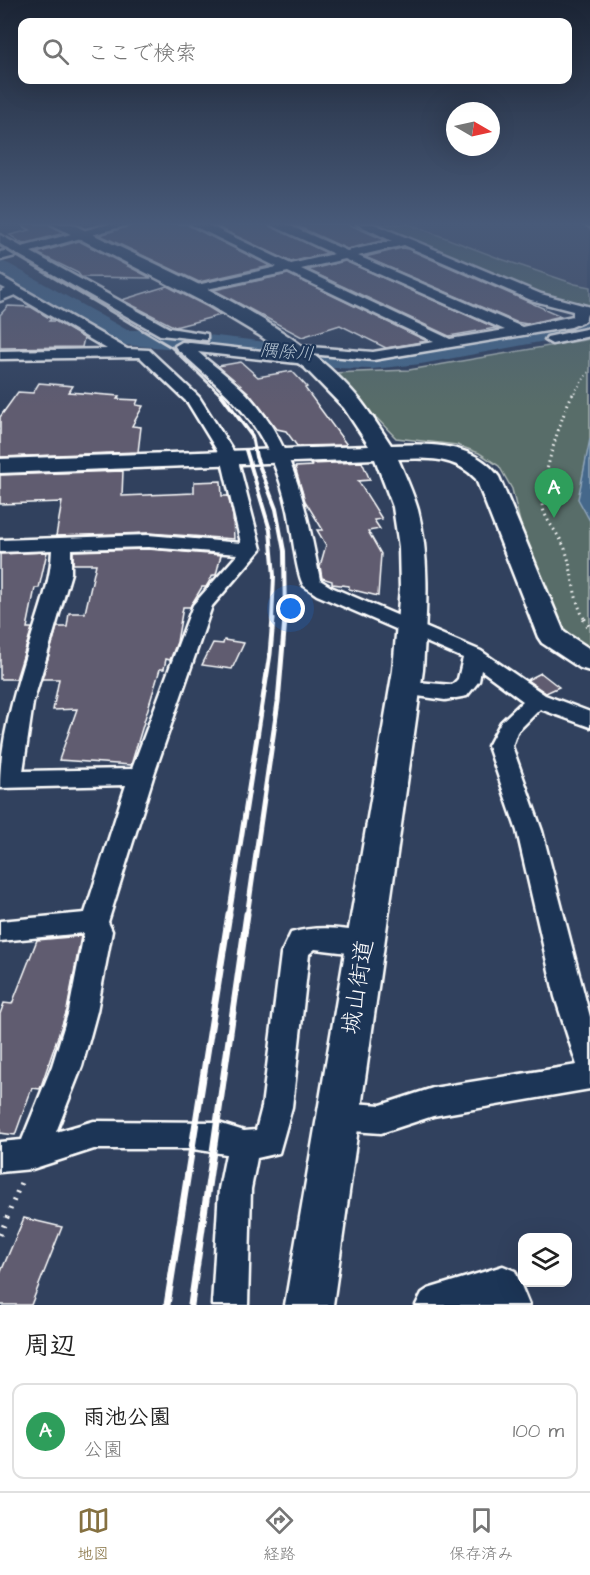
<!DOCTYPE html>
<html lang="ja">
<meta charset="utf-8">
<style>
:root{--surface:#fff;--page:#f2f2f2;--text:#222;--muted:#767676;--line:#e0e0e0;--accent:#857141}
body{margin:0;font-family:"Architects Daughter","Klee One",sans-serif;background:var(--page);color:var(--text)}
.controls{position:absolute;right:18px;bottom:18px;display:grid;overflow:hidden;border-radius:12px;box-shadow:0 6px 24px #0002}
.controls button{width:54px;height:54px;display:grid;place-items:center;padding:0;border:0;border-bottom:2px solid var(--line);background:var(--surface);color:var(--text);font:30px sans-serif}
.compass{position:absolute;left:446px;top:102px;width:54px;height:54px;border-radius:50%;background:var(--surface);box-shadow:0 6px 24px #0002;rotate:99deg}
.you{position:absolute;left:291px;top:609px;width:21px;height:21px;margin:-15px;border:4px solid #fff;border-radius:50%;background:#1a73e8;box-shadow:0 0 0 9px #1a73e833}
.badge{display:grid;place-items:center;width:39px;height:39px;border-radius:50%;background:var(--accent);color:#fff;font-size:20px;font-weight:700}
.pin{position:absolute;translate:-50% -50px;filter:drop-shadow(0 2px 3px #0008)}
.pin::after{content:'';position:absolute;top:32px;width:21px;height:18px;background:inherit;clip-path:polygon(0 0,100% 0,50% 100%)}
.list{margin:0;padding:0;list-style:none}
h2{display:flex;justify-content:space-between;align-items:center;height:78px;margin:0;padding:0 24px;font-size:26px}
h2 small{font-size:20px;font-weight:400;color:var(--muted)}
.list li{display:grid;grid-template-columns:39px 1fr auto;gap:18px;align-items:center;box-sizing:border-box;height:96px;margin:0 12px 12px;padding:0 12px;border:2px solid var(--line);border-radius:12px}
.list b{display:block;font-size:22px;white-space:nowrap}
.list p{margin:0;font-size:20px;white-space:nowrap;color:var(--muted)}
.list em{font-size:20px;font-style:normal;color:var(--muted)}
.icon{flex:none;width:33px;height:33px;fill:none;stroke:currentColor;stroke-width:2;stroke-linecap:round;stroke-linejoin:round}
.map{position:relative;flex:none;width:590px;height:1305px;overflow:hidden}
.search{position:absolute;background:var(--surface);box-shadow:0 6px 24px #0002;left:18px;right:18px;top:18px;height:66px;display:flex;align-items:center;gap:15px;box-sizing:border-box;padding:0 21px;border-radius:12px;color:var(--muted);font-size:22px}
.sheet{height:186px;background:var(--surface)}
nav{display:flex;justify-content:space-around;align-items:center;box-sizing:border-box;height:84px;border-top:2px solid var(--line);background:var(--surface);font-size:16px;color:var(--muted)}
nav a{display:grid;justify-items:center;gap:3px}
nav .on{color:var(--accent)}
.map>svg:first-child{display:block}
</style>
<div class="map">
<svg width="590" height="1305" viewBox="0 0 590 1305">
<rect width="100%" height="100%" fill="#31415e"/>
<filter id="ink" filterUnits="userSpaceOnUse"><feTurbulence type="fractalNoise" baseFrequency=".0167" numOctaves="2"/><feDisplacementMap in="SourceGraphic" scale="12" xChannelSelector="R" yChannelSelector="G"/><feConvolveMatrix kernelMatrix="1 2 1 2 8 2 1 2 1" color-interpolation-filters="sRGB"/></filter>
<g filter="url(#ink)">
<path fill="#434d66" d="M372,224h218v83z"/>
<path fill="#586d69" stroke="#acb6b4" stroke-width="1.5" d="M372,224h37l92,35 74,25 15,3v20l-45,-11z
M590,339v315l-34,-27 -30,-80 -14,-58 -13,-23 -20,-13 -22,-8 -61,-7 -63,-65 76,-3z"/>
<path fill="#44688b" stroke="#8fa4b9" stroke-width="1.5" d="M590,439v82l-12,-22z"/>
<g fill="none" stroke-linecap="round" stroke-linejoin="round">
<path fill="#44688b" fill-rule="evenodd" d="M0,261l9,3 118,66h39l168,20 38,1 49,-5 140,-24 29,-2v16l-29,2 -140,26 -49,5 -38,-1 -168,-20 -55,-4 -111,-64z"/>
</g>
<path fill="#605c6f" stroke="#fff" stroke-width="1.5" d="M19,224h30l15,9 -41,11 -13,-9 20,-5z
M133,224h53l84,42 -71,16 -99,-47z
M219,224h48l60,29 -36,9 -76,-36z
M293,224h55l37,16 -38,9z
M79,241l72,37 -70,-1 -3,-4 -41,-20z
M402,248l6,1 153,67 -34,8 -11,-2 -151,-65z
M345,261l151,67 -47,8 -141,-66z
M288,274l139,67 -41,7 -46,-23 -38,12 -88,-47z
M167,286l41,21 13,8 -46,12 -53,-27z
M8,306l23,1 20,12 -2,2h6l29,17 -2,9 -82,1v-33z
M241,362l17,15 34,-6 15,16 -2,1 42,57 -50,1 -11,-15 -9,-2 -29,-37 -30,-26z
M39,383l34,3 -4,6 50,4 -2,3 21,1 -2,5 7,1 -11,20 9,1 -3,25 -138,5v-40l18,-25 15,1z
M362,462l8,18 -12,1 24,38 -8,1 6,9 -12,2 13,23 -3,42 -29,-7v-3l-17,-2v-3l-10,-3 -2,-12 6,-21 -9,-15h6l-18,-29 -10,-34 17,-1 -2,-2z
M123,471l-1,25 72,-3v-11l27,-1 1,15h6l5,20 1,23 -86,-6 -92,3 6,-34 -62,2v-29z
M148,549l73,6 -5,20h-3l-7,12h-4l-12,20h-7l-6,35 -7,18 -4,-1 -2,10h-4l-29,96 -72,-5 18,-51 -24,1 6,-31h-17l15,-52h10l2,-14h16l11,-49h-23v-13z
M47,552l-8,36h-4l-8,40h5l-16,51h-16v-125z
M224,640l20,3 -12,26 -30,-4 11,-22 10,1z
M541,673l18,14 -13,6 -19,-13z
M81,936l-14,74 -27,79 -8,-1 -17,47 -15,-2v-119l4,-11 8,1 25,-64z
M24,1218l38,9 -31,78h-31v-31z"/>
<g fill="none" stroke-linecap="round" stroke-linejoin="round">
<defs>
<path id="lane" d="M586,224h4v3z"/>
<path id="street" d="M109,224h22l-100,28 138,76 38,6v6l-47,-5 -141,-80 -19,5v-8l10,-2 -10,-6v-9l22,12z
M190,224h16l85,40 43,-10 -65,-30h17l61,27 45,-10 -35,-17h17l167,70 49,13v8l-3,-1 -2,7 -14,6 -198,33 -83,-8 -5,-1 -2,-3 2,-3 88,7 61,-10 -146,-70 -100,21v-6l89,-20zM404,245l127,55 42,11v5l-51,11 -164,-71zM345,259l160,71 -55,9 -149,-70z
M0,276l127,73 22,1 50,47 38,60 24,92 -49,57 -59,171 -45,145 4,9 -15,80 -15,55 -26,66 38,-11 121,1 29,9 12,-1 6,-23 19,-153 10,-21c26,-8 58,-5 84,3l4,8 -4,8 -10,3 -50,-6 -6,5 -17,153 -13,46 -22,5 -6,31 -3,116h-36l7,-116 7,-35 -33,-5h-99l-62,20 -32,3v-30l22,-2 30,-74 17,-55 15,-78 -84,8v-20l85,-8 41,-128 -126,3c0,-53 17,-103 32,-153 9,-29 19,-55 20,-85l-52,2v-12l148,-5 93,8 -20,-86 -33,-54 -48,-46 -140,2v-8l107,-2 -92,-54 -15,6v-9l6,-3 -6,-3zM148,547l90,7 -45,51 -61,164 -109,2 10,-68 38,-130v-24z
M590,328v8l-38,8 -7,-4 2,-3z
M182,342l124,14 7,4 -7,4 -108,-12c18,16 39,30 55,49 43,50 55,115 67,179l11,7 150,64 64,44 45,17v15l-50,-18 -23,23 -5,14 30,85 48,186v72l-157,27 -52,17 -43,-3 -11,-4 -5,-10 5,-10 11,-4 43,3 52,-17 144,-23 -22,-68 -38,-166 -29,-85 13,-24 22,-21 -42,-31 -2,11 -12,15 -22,4 -48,-7 -3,-5 3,-5 8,-2 47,4 6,-6 5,-21 -146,-63 -13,-9c-8,-12 -12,-58 -16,-76 -20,-85 -49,-106 -111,-161l-2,-3z
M503,1266l12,5 14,34h-113l6,-12 6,-4z"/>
<path id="secondary" d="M51,224h21c95,48 219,92 288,176 11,14 21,30 31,45 38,-1 83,-3 108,32l65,155 26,17v22l-10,-3 -38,-25 -4,-6 -62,-158c-21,-23 -49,-21 -78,-20 7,16 15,34 20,51 13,52 8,107 5,160l-90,635h-48l108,-635 7,-82 -1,-41 -6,-40 -18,-48 -375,14v-14l369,-13 -25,-38 -39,-40 -46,-33 -50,-30z"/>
</defs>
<use href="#lane" stroke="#fff" stroke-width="5"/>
<use href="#street" stroke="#fff" stroke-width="5"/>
<use href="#secondary" stroke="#fff" stroke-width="5"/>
<path stroke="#fff" stroke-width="2" stroke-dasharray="1 3" stroke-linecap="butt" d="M572,396l18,-26"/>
<path stroke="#fff" stroke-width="3" stroke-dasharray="1.5 4" stroke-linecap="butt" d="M573,394c-10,14 -34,95 -31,110 3,18 17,29 23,45 9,24 7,49 20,71"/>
<path stroke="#fff" stroke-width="4.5" stroke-dasharray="1.5 5" stroke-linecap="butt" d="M584,619l6,10"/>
<path stroke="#fff" stroke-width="5" stroke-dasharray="2 7" stroke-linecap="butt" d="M0,1235l22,-55"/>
<use href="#lane" fill="#1d3557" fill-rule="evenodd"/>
<use href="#street" fill="#1d3557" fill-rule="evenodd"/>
<use href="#secondary" fill="#1d3557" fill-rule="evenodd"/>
<path stroke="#fff" stroke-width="3" d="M0,246l171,101 51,49"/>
<path stroke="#fff" stroke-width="4" d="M221,394l31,42 4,21 20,52 8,42 1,69
M246,450l24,80 4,46 -2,44"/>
<path stroke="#fff" stroke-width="5" d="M229,916l41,-262 3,-35
M247,916l31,-214 7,-83"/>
<path stroke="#fff" stroke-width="7" d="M167,1305l62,-391
M191,1305l56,-391"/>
</g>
</g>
<linearGradient id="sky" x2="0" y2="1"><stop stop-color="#1b2434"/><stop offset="0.55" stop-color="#485a79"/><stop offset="1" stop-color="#485a79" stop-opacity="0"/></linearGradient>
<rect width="590" height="407" fill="url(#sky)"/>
<g text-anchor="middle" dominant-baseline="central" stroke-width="4.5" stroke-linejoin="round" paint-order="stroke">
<g font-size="18" font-style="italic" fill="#b4c3d1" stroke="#1d3557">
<text transform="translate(287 352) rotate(5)">隅除川</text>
</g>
<g font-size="24" fill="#fff" stroke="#1d3557">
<text transform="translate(358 987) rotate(-81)">城山街道</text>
</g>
</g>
</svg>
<div class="controls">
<button><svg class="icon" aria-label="layers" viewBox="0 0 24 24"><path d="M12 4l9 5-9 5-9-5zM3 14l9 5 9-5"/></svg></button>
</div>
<svg class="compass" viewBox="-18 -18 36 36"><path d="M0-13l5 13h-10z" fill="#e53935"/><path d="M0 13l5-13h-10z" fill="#767676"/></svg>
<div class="you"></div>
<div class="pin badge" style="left:554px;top:518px;background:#2e9e5b">A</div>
<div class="search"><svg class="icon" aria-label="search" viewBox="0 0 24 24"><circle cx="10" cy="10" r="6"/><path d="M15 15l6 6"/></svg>ここで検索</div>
</div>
<section class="sheet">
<h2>周辺<small></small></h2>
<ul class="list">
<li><span class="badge" style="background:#2e9e5b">A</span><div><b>雨池公園</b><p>公園</p></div><em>100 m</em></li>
</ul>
</section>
<nav>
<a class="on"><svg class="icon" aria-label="map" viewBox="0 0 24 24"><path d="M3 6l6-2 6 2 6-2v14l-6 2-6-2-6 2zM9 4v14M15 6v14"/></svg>地図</a>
<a><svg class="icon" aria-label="directions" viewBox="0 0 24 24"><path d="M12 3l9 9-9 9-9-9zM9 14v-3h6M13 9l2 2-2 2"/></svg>経路</a>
<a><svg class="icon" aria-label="saved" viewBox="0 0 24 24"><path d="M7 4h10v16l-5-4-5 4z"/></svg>保存済み</a>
</nav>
